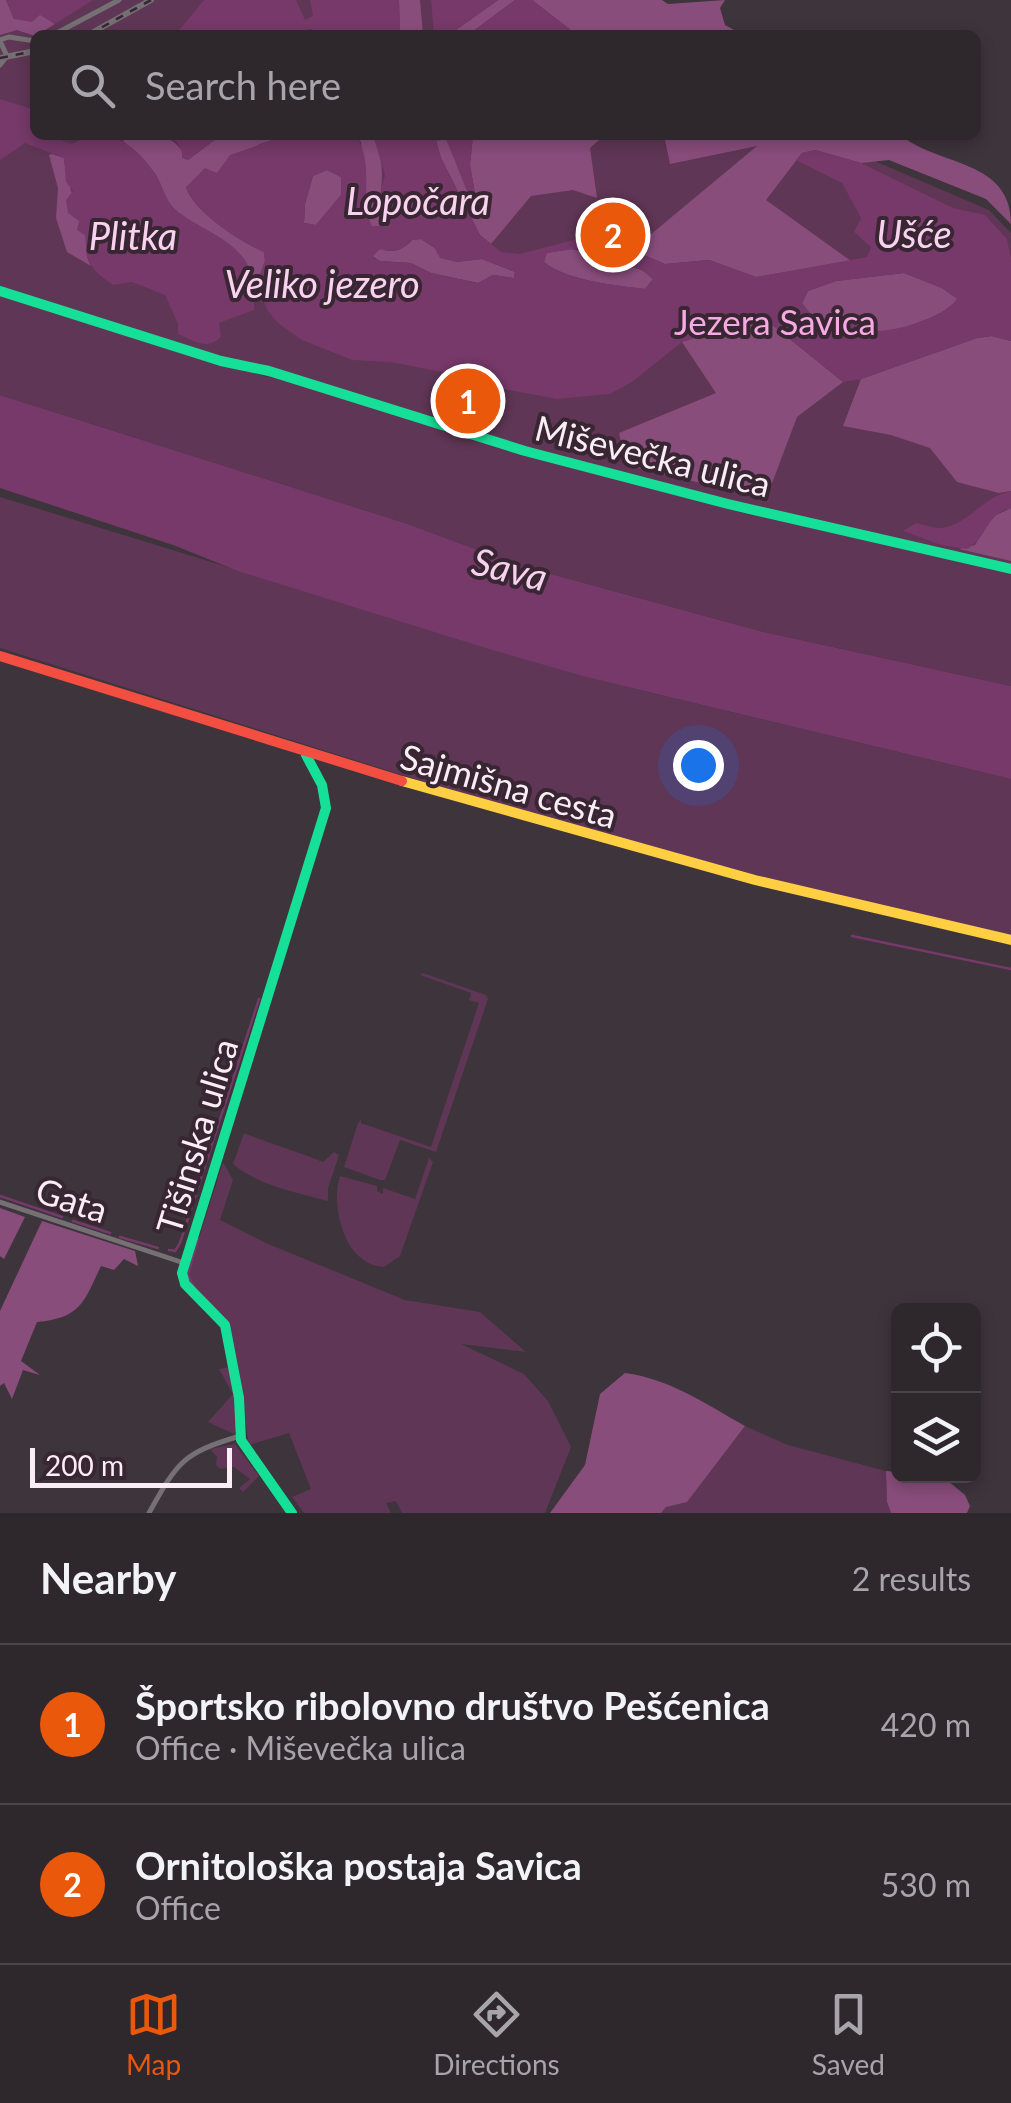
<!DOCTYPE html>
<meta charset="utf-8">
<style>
:root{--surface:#2e272c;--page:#3a3338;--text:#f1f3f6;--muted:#a7a5a9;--line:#494448;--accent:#ea580c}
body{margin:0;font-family:Lato,sans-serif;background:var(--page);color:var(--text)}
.controls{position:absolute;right:30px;bottom:30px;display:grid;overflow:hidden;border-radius:15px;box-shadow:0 5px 15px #0003}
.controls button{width:90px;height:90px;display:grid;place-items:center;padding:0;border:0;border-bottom:2px solid var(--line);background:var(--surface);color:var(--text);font:50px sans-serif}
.scale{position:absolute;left:30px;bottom:25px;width:202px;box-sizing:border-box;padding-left:10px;border:5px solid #faedf6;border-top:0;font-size:28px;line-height:35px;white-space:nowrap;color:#faedf6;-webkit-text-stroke:8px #382633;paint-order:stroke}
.you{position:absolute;left:698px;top:765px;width:35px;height:35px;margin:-25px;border:8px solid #fff;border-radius:50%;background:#1a73e8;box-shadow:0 0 0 15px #1a73e833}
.badge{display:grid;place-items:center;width:65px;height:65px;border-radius:50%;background:var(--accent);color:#fff;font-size:32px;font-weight:700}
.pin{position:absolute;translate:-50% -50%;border:5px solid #fff;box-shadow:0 2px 10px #0006}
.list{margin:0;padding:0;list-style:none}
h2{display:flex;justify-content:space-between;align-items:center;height:130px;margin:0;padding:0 40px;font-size:42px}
h2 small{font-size:32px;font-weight:400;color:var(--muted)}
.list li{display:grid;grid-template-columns:65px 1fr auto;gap:30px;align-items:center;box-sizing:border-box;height:160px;padding:0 40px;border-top:2px solid var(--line)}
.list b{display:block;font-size:38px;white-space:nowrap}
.list p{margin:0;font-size:32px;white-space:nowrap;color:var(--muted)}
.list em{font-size:32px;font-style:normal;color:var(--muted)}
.icon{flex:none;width:55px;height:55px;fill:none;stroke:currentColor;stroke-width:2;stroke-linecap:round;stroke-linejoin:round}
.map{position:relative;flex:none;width:1011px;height:1513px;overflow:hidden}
.search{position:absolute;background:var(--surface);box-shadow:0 5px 15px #0003;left:30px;right:30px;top:30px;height:110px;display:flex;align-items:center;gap:25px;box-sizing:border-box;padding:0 35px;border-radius:15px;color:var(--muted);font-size:38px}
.sheet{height:450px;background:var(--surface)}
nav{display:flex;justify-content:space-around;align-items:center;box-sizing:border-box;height:140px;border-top:2px solid var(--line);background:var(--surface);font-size:28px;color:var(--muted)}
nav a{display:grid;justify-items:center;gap:5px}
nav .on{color:var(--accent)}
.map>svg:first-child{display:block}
</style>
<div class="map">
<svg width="1011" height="1513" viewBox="0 0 1011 1513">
<rect width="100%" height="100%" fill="#3e343b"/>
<path fill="#5f3655" d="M0,0h547l36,35h-548v100h779l175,75 22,23v331l-283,-63 -207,-54 -263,-84 -3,4 -27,-6 -228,-72z
M0,295l267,82 2,-3 250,79 208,54 284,64v115l-251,-55 -242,-66 -110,-41 -408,-129z
M0,497l586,180 425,102v156l-198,-45 -297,-79 -516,-163z
M423,973l63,22 2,4 -52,153 -36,-12 -15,40h-5l-36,-13 14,-44 3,-3v3l70,24 48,-144 -10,-3 2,-7 -51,-18z
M244,1133c26,11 53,18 79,29l11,-10 5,3 -11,33v13c-32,-9 -69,-15 -95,-37z
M429,1158l4,4 -33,94 -16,11c-39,-1 -54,-60 -44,-91l37,10v5l6,3v-6l32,11z
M223,1162l10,18 -13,40 46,23 139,57 75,12 46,40 -65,-8 63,30 24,27 23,46 -26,66h-143l-6,-12 -10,2 5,10h-87l-12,-16 19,-8 -22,-56 -40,12c-4,-27 -11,-96 -21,-117 -10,-21 -39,-35 -39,-58z
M230,1367l8,59 -4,8 -26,-12 25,-28 -14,-25z
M745,1426l43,19 98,26 1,31 4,11h-230l5,-6 21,-6z
M235,1444l24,32 -16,16 -4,-4 11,-9 -16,-12 -14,2 -4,-4 1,-8 -7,-8z"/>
<path fill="#894d7c" d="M0,0h6l8,19 26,-5 15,10 -20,12 -18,-6 -17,5z
M399,0h21l3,35h-23z
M498,0h17l-47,35h-19z
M532,0h130l6,4 57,-4 -5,8 5,17 18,10h-175l1,-6z
M128,135c29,0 45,-3 60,25l33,-25h66l-27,9 -43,29 -31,14c6,23 55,56 78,64l1,10 -7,19h-5c-18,-49 -59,-42 -84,-77 -6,-8 -8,-20 -13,-28 -9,-13 -23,-23 -33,-34z
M356,135h17c17,39 4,53 7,91h-9l-3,-7 -7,-77z
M473,135h132l-15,13 7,50 -24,-8 -42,6 -40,48 -11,-9 -39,-77 -5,-18 10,-1 30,60 -6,-34z
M664,135h236c40,32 111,24 111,89l-25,-25 -97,-39 -28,3 -46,-13 -13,3 -36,47 85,61 -95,16 -47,-17 -44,4 -33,-14 125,-104 -87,18z
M52,154l12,4c2,28 16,50 21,77 3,13 -1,19 6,31l-24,-14 -11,-34 2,-30 -9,-33z
M327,170l14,7v18l-25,30 -12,-2 1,-19 8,-28z
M421,239l35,23 26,-3 33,13 -1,6 -21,-3 -15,8 -47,-10 -20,-10 -31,-2 -8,-5 8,-7c14,4 22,2 32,-9z
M572,249l70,21 11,9 -8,10c-31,-4 -77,-8 -101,-27l2,-9z
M904,273l38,15 16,11 -10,12 -52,20h-22l-19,-12 -17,6 -20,-1 -16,-21 6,-12 28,-10z
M752,314l23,13 68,55 -46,35 -31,82 -140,-34 -7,-32 97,-40 -34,-51 50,-17z
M992,336l19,5v150l-12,2 -42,-11 -27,-34 -39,-13 -48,-9 18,-47 116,-41z
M1011,508v53l-52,-12 16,-4 17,-28z
M0,1208l25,9 -21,42 -4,-3z
M42,1221l93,30 3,15 -14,-7 -10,11 -13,-4c-17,36 -20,52 -64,56l-16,39 19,14 -17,-5 -11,29 -8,-16 -4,3v-75z
M625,1373c45,6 81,31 120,53l-58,76 -21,5 -5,6h-111l35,-48 15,-71z
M886,1471l12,1v4h44l23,19 5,11 -3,7h-76l-4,-11z"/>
<path fill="#763969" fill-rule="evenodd" d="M6,0h87l-38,24 -15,-9 -8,7 -18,-3z
M204,0h92l9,20 8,-4 -3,-16h89l1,35h-84l-4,-6 -7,1 -2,5h-128z
M431,0h67l-49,35h-15z
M515,0h17l38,29 -2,6h-100z
M0,99l35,11v25h11l26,9c35,-20 63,-1 84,31 7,11 9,25 19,34 20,18 53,27 69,50 5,6 7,15 9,21l5,-1 7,-18 -1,-9c-23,-9 -72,-42 -78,-65l19,-19 12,5 13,-18 57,-20h69c20,33 2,65 16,91h7v-27l6,-24 -12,-40h100l-3,30 6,35 -5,1 -25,-62 -10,2 5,17 39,77 21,17 19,2 57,-15 55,11 33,14 44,-4 47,17 111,-20 4,-10 -17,-15 7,-14 -19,-35 -46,-23 6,-7 14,-3 45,13 92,45 32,7 22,24 4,19v83l-19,-5 -15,2 -116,41 -18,3 -68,-55 -23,-12 -20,10 -50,17 -50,40 -22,12 -53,5 -80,-15 -31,-11 -55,-11 -39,-2 -50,-20 -24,-17 -11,-13 -6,-17 -7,1v16l-35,13 2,14c-15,14 -26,4 -43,-3v-10l-13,-29 -33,-13 -19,3c-21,-15 -29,-22 -27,-49l-9,-6 2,-9 -11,-8 -2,-13 7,-9 -7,-9 -2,-24 -39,-15 -25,17zM327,170l14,7v18l-25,30 -12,-2 1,-19 8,-28zM421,239l13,8 6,11 16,4 26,-3 33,13 -1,6 -21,-3 -15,8 -47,-10 -20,-10 -31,-2 -8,-4 8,-8c14,4 22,2 32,-9zM573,249l69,21 11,9 -8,10c-30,-4 -78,-8 -101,-27l3,-9zM904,273l38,15 15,11c-14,19 -59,32 -83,32l-8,-12c-16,-1 -30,6 -48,5l-16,-21 6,-12 28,-10z
M166,135h55l-33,25 -6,-2c1,-12 -5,-17 -16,-23z
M0,395l408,129 110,41 242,66 251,55v93l-425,-102 -97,-28 -251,-78 -65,-26 -173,-57z
M1011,491v17c-27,7 -22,29 -44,41l-26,-4 -38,-14 13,-8c11,2 20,7 31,4 24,-7 37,-30 64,-36z"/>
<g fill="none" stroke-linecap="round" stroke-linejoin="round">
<path stroke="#763969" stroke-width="2.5" d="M852,936l159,33
M0,1196l62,21
M73,1221l37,12
M120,1237l38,11
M169,1250l6,1 5,-8 79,-244
M195,1289l-7,-14 10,-36
M204,1298l9,9"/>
<path stroke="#747073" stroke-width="5" d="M53,35l66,-35
M0,40l9,-3 26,4
M0,41l7,15 -7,9
M0,1202l184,61
M149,1513c29,-52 34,-60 91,-77"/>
<path stroke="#16e098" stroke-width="10" d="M0,291l221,70 48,10 256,80 203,53 283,65
M292,1513l-51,-73 -2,-42 -14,-73 -40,-41 -3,-11 144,-465 -4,-23 -16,-30"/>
<path stroke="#ffcf43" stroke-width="10" d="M402,781l353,99 256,60"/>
<path stroke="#f24e42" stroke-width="10" d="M0,656l402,125"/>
<defs>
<path id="rail" d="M88,35l63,-35
M0,58l35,-7"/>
</defs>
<use href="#rail" stroke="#746f72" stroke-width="6"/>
<use href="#rail" stroke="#382633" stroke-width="2.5" stroke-dasharray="8" stroke-linecap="butt"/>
</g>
<g text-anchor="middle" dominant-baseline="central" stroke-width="8" stroke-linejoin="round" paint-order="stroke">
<g font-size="35" fill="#f6a9e3" stroke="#382633">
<text x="775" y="321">Jezera Savica</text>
</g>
<g font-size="35" fill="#faedf6" stroke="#382633">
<text transform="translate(653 455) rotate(14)">Miševečka ulica</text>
<text transform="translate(509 785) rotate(16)">Sajmišna cesta</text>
<text transform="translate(196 1136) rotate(-73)">Tišinska ulica</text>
<text transform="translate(72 1199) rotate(18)">Gata</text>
</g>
<g font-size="38" font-style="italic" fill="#f9d2ef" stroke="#382633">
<text x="418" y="200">Lopočara</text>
<text x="914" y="233">Ušće</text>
<text x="133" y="235">Plitka</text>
<text x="322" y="283">Veliko jezero</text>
<text transform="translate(510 568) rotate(14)">Sava</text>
</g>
</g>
</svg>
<div class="controls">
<button><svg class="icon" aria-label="locate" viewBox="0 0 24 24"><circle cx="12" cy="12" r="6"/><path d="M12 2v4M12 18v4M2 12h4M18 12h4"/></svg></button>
<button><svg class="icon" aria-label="layers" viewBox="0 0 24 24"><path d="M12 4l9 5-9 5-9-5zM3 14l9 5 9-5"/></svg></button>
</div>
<div class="scale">200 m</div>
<div class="you"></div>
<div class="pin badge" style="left:468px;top:401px">1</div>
<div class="pin badge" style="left:613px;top:235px">2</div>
<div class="search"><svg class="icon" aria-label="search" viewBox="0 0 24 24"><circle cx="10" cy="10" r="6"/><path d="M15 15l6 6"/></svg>Search here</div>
</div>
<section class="sheet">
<h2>Nearby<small>2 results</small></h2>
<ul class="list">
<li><span class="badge">1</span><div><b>Športsko ribolovno društvo Pešćenica</b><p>Office · Miševečka ulica</p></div><em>420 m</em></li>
<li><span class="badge">2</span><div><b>Ornitološka postaja Savica</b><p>Office</p></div><em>530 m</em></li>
</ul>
</section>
<nav>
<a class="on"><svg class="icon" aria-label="map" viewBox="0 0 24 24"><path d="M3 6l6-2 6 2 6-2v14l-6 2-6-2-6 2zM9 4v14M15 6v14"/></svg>Map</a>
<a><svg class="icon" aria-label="directions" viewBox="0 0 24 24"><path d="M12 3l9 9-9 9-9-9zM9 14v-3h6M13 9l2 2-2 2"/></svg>Directions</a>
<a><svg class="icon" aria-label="saved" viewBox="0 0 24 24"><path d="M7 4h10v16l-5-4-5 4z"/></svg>Saved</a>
</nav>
